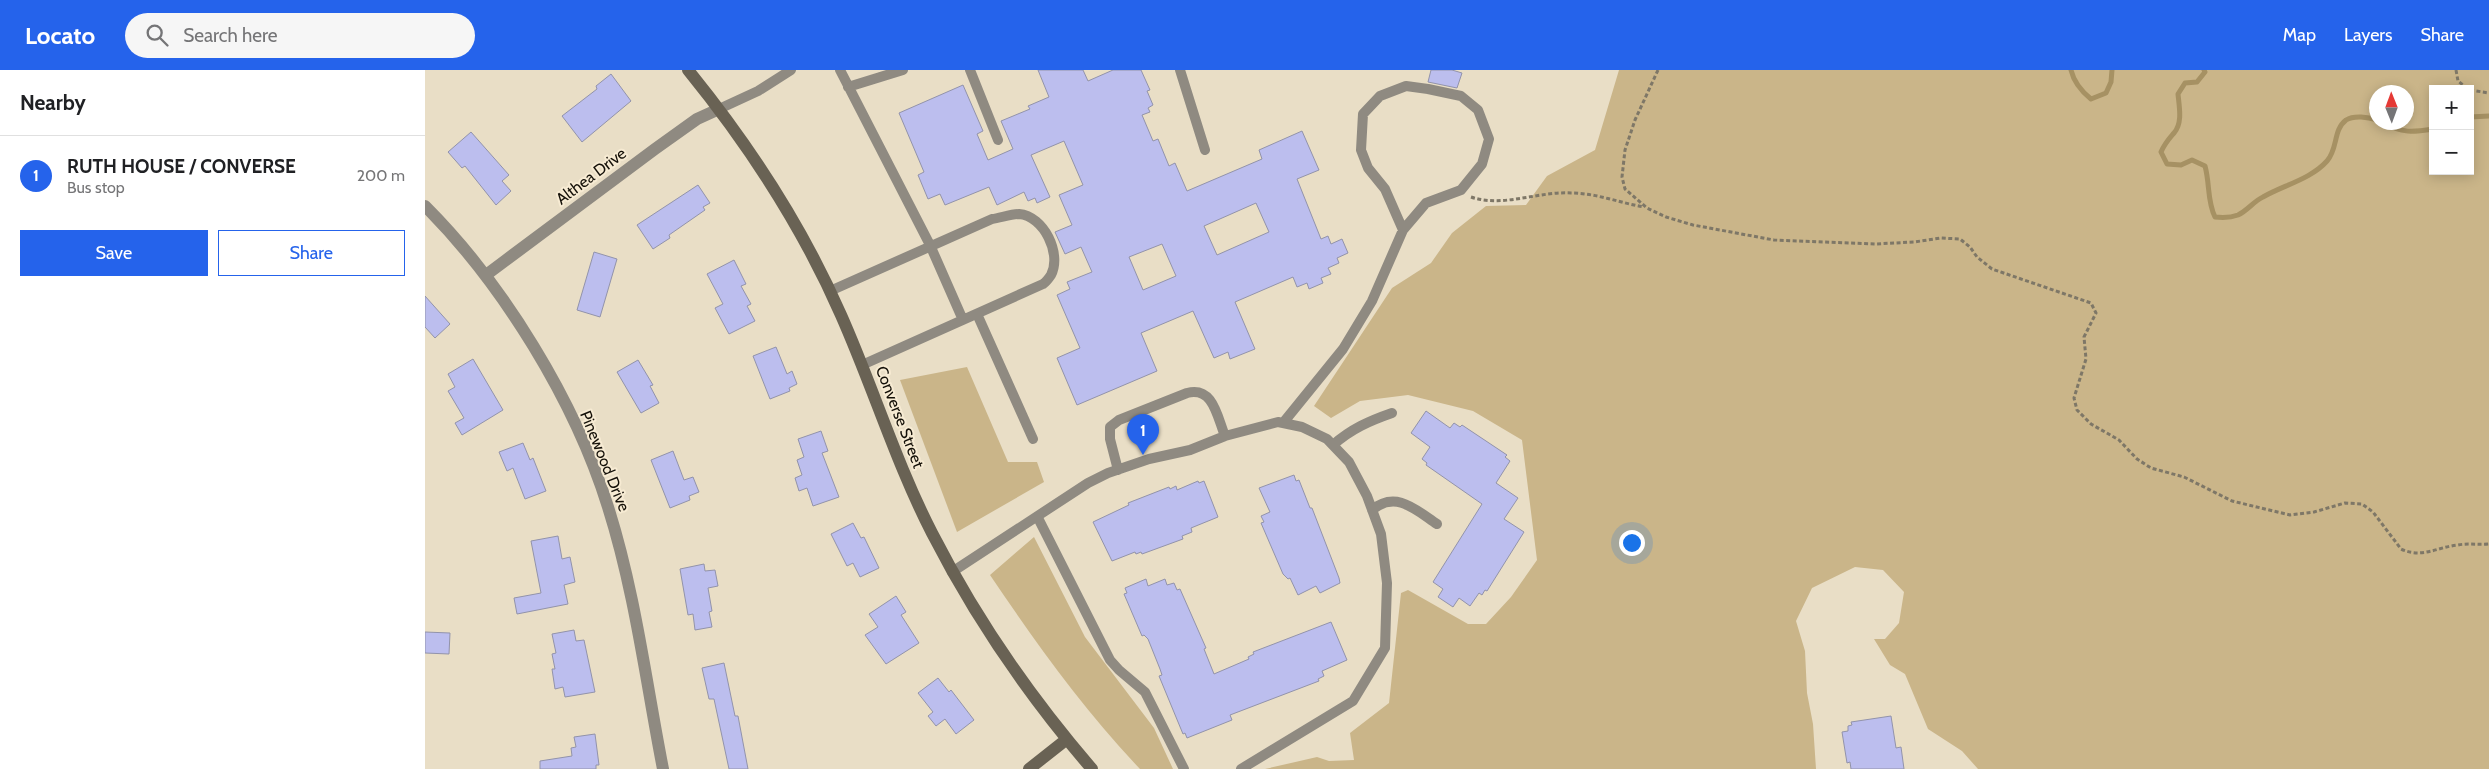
<!DOCTYPE html>
<meta charset="utf-8">
<style>
:root{--surface:#fff;--page:#f6f6f6;--text:#202124;--muted:#757577;--line:#e0e0e0;--accent:#2563eb}
body{margin:0;font-family:Cabin,sans-serif;background:var(--page);color:var(--text)}
.controls{position:absolute;right:15px;top:15px;display:grid;overflow:hidden;border-radius:0px;box-shadow:0 2px 12px #0003}
.controls button{width:45px;height:45px;display:grid;place-items:center;padding:0;border:0;border-bottom:1px solid var(--line);background:var(--surface);color:var(--text);font:25px sans-serif}
.compass{position:absolute;left:1944px;top:15px;width:45px;height:45px;border-radius:50%;background:var(--surface);box-shadow:0 2px 12px #0003;rotate:359deg}
.you{position:absolute;left:1206px;top:472px;width:18px;height:18px;margin:-12px;border:4px solid #fff;border-radius:50%;background:#1a73e8;box-shadow:0 0 0 8px #1a73e833}
.badge{display:grid;place-items:center;width:32px;height:32px;border-radius:50%;background:var(--accent);color:#fff;font-size:16px;font-weight:700}
.pin{position:absolute;translate:-50% -41px;filter:drop-shadow(0 1px 2px #0008)}
.pin::after{content:'';position:absolute;top:26px;width:18px;height:15px;background:inherit;clip-path:polygon(0 0,100% 0,50% 100%)}
.list{margin:0;padding:0;list-style:none}
h2{display:flex;justify-content:space-between;align-items:center;height:65px;margin:0;padding:0 20px;font-size:21px}
h2 small{font-size:16px;font-weight:400;color:var(--muted)}
.list li{display:grid;grid-template-columns:32px 1fr auto;gap:15px;align-items:center;box-sizing:border-box;height:80px;padding:0 20px;border-top:1px solid var(--line)}
.list b{display:block;font-size:19px;white-space:nowrap}
.list p{margin:0;font-size:16px;white-space:nowrap;color:var(--muted)}
.list em{font-size:16px;font-style:normal;color:var(--muted)}
.actions{display:flex;gap:10px;padding:15px 20px}
.actions a{flex:1;padding:11px 0;border:1px solid var(--accent);border-radius:0px;text-align:center;font-size:18px;color:var(--accent)}
.actions .main{background:var(--accent);color:#fff}
.icon{flex:none;width:28px;height:28px;fill:none;stroke:currentColor;stroke-width:2;stroke-linecap:round;stroke-linejoin:round}
.map{position:relative;flex:none;width:2064px;height:699px;overflow:hidden}
header{display:flex;align-items:center;gap:30px;box-sizing:border-box;height:70px;padding:0 25px;background:var(--accent);color:#fff}
header strong{font-size:24px}
nav{display:flex;gap:28px;margin-inline-start:auto;font-size:18px}
.search{width:350px;height:45px;background:var(--page);display:flex;align-items:center;gap:12px;box-sizing:border-box;padding:0 18px;border-radius:28px;color:var(--muted);font-size:19px}
main{display:flex}
aside{flex:1;background:var(--surface)}
.map>svg:first-child{display:block}
</style>
<header>
<strong>Locato</strong>
<div class="search"><svg class="icon" aria-label="search" viewBox="0 0 24 24"><circle cx="10" cy="10" r="6"/><path d="M15 15l6 6"/></svg>Search here</div>
<nav><a>Map</a><a>Layers</a><a>Share</a></nav>
</header>
<main>
<aside>
<h2>Nearby<small></small></h2>
<ul class="list">
<li><span class="badge">1</span><div><b>RUTH HOUSE / CONVERSE</b><p>Bus stop</p></div><em>200 m</em></li>
</ul>
<div class="actions"><a class="main">Save</a><a>Share</a></div>
</aside>
<div class="map">
<svg width="2064" height="699" viewBox="0 0 2064 699">
<rect width="100%" height="100%" fill="#e9dec6"/>
<path fill="#cab589" fill-rule="evenodd" d="M1194,0h870v699h-511l-16,-18 -34,-22 -23,-55 -15,-9 -16,-26h11l14,-16 5,-31 -21,-22 -28,-3 -43,21 -16,33 9,30 2,42 6,31 3,45h-551l52,-12 12,4 25,-1 -4,-27 39,-30 12,-110 7,-3 60,34h18l25,-27 26,-37 -15,-120 -49,-29 -65,-16 -48,6 -29,17 -17,-12 78,-118 39,-25 21,-30 34,-27 40,-1 21,-29 48,-26zM2008,19h37v82h-37zM1982,22v30h-30v-30z
M542,297l41,95h29l7,20 -87,50 -57,-152z
M609,467l51,100 69,91 19,41h-33c-57,-60 -104,-126 -150,-194z"/>
<g fill="none" stroke-linecap="round" stroke-linejoin="round">
<path stroke="#a69163" stroke-width="5" d="M1646,0c3,13 10,21 20,29l15,-6 5,-11 1,-12
M1779,0l1,2 -8,10 -12,1 -7,11c1,12 5,29 -4,39 -6,7 -9,10 -13,19l6,12 14,1 11,-5 13,6c5,18 2,35 10,51 9,1 15,1 23,-2 9,-4 16,-14 25,-18 21,-12 48,-18 64,-36 11,-12 6,-31 19,-41 8,-5 22,-3 31,0
M2045,47l19,-1
M1959,52c17,12 30,10 49,7"/>
</g>
<path fill="#bcbeee" stroke="#9293aa" fill-rule="evenodd" d="M613,0h45l5,11 25,-11h28l9,20 -3,1 6,14 -5,3 2,4 -8,3 11,26 5,-2 11,27 6,-3 12,28 75,-32 -3,-9 43,-19 17,39 -22,9 24,60 7,-3 3,8 11,-5 6,14 -11,5 2,5 -11,5 3,6 -10,4 2,5 -14,6 -2,-6 -10,4 -4,-10 -58,25 20,47 -25,10 -2,-7 -14,6 -21,-47 -52,22 16,38 -80,34 -20,-47 23,-10 -23,-53 13,-6 -3,-7 25,-10 -11,-25 -16,7 -10,-22 17,-7 -13,-30 24,-10 -19,-44 -33,14 19,42 -13,6 -2,-5 -7,3 -4,-9 -27,13 -8,-18 -44,18 -5,-11 -12,5 -10,-24 6,-3 -25,-59 64,-28 20,46 -6,3 11,26 25,-11 -12,-28 29,-12 -2,-3 21,-9zM831,133l13,29 -52,23 -13,-29zM737,174l14,32 -33,14 -14,-33z
M1006,0h21l10,3 -5,15 -29,-6z
M186,4l20,27 -49,41 -20,-26 35,-27 -1,-3z
M46,62l38,43 -7,6 9,10 -15,14 -31,-39 -3,2 -14,-16z
M273,115l12,18 -7,4 2,3 -36,25 1,3 -17,11 -16,-24z
M169,182l23,7 -17,58 -23,-7z
M309,190l12,24 -5,2 10,18 -4,2 8,15 -26,13 -14,-26 8,-4 -16,-30z
M0,226l25,28 -15,14 -10,-11z
M351,277l11,27 5,-3 5,13 -8,4 1,3 -20,8 -17,-43z
M48,289l30,51 -41,25 -7,-12 9,-5 -16,-27 7,-4 -7,-13z
M213,290l15,25 -3,1 9,17 -18,10 -24,-41z
M1001,341l24,17 4,-5 6,4 2,-2 45,30 -2,2 5,4 -14,22 22,15 -14,21 20,13 -37,59 -2,-1 -3,5 -3,-2 -9,13 -11,-8 -6,9 -15,-10 5,-8 -10,-7 49,-78 -56,-39 1,-2 -5,-4 8,-12 -19,-14z
M396,361l7,20 -6,2 17,44 -26,9 -6,-18 -8,3 -4,-13 7,-3 -5,-15 7,-3 -6,-18z
M98,373l7,17 3,-2 13,33 -21,8 -12,-31 -6,3 -8,-19z
M248,381l11,29 9,-3 6,15 -10,4 1,4 -20,8 -19,-48z
M869,405l2,6 3,-1 11,28h2l27,70 1,5 -20,10 -4,-7 -18,9 -8,-17 -2,1 -5,-5 -22,-51 3,-1 -3,-6 9,-4 -11,-24z
M773,411l1,2 5,-2 14,36 -27,11 1,4 -10,4 1,3 -41,15 -1,-2 -5,2 -1,-2 -23,9 -19,-39 36,-17 -1,-2 41,-16 1,2 6,-3 1,4z
M428,453l8,15 3,-1 15,31 -19,9 -7,-14 -6,3 -16,-32z
M133,466l4,23 8,-2 5,25 -11,3 4,19 -51,10 -3,-16 27,-5 -10,-52z
M279,494l1,7 10,-1 3,16 -10,2 4,23 -3,1 3,15 -17,3 -2,-16 -5,1 -8,-46z
M721,509l2,7 17,-7 2,6 7,-2 3,7 3,-1 26,59 -2,1 10,25 35,-15 -1,-2 6,-3 -1,-2 78,-30 16,38 -25,11 2,5 -6,3 1,2 -89,34 2,5 -45,18 -2,-5 -2,1 -24,-58 3,-1 -2,-6 -12,-30 -4,-4 -2,1 -18,-42 3,-1 -2,-5z
M471,526l10,16 -5,3 18,28 -33,21 -21,-29 13,-8 -9,-13z
M149,560l2,11 8,-1 11,52 -30,5 -2,-10 -8,2 -3,-20h3l-3,-15 4,-1 -4,-19z
M0,562l25,1 -1,21 -24,-1z
M299,593l11,53h3l10,53h-19l-15,-70h-5l-7,-31z
M513,608l11,14 2,-2 23,30 -18,14 -11,-15 -9,7 -8,-10 5,-4 -15,-19z
M1466,646l5,32 5,-1 3,22h-53l-1,-7 -3,1 -5,-31 6,-1v-5l4,-1 -1,-3z
M170,664l4,31h-3v4h-56v-8l32,-5 -1,-8 5,-1 -2,-10z"/>
<g fill="none" stroke-linecap="round" stroke-linejoin="round">
<path stroke="#7e7767" stroke-width="3" stroke-dasharray="4 2.5" stroke-linecap="butt" d="M1233,0l-23,50 -10,30 -3,27 3,12 22,19 19,9 27,8 81,15 101,4 39,-2 27,-4 19,1 10,8 7,10 15,12 99,34 5,10 -12,24 2,22 -12,39 3,12 14,14 28,16 18,19 14,9 33,9 48,24 58,14 24,-3 31,-9 17,1 11,8 28,37c21,10 36,-2 57,-4 10,-2 20,0 31,-1
M2031,0l2,11 10,8
M2045,20l19,3
M1046,127c32,11 67,-6 100,-4 25,0 49,10 73,14"/>
<path stroke="#8f8a81" stroke-width="10" d="M415,0l90,175 33,75
M545,0l28,70
M755,0l25,80
M423,17l55,-17
M294,39l39,-18 33,-21
M405,221l162,-72c8,-1 19,-5 27,-5 25,2 43,40 32,61 -2,3 -5,7 -8,9l-181,81
M552,244l56,125
M908,375c18,-16 36,-24 59,-32
M693,400l-8,-31v-12l9,-7 68,-27c26,-7 30,23 38,43
M947,440c24,-20 44,0 65,14
M613,448l72,142 9,10 26,22 39,77
M527,502l136,-89 20,-10 41,-14 41,-9 35,-14 53,-14 5,1
M816,699l112,-68 32,-53 2,-65 -6,-49 -14,-38 -18,-34 -22,-23 -25,-12 -19,-4 60,-74 29,-48 31,-71 23,-27 35,-13 21,-26 7,-25 -11,-29 -17,-14 -33,-7 -22,-3 -26,10 -17,18 -2,36 7,18 17,21 18,41"/>
<path stroke="#8f8a81" stroke-width="12" d="M0,136c78,78 150,195 183,301 27,85 38,175 55,262
M61,205l169,-126 42,-30 22,-10"/>
<path stroke="#696254" stroke-width="12" d="M263,0c61,75 114,156 153,245 32,72 55,148 91,218 44,86 97,163 160,236
M604,699l38,-30"/>
</g>
<g text-anchor="middle" dominant-baseline="central" stroke-width="4" stroke-linejoin="round" paint-order="stroke">
<g font-size="16" fill="#141008" stroke="#f7ebd3">
<text transform="translate(166 106) rotate(-37)">Althea Drive</text>
<text transform="translate(475 347) rotate(69)">Converse Street</text>
<text transform="translate(180 391) rotate(68)">Pinewood Drive</text>
</g>
</g>
</svg>
<div class="controls">
<button>+</button>
<button>−</button>
</div>
<svg class="compass" viewBox="-18 -18 36 36"><path d="M0-13l5 13h-10z" fill="#e53935"/><path d="M0 13l5-13h-10z" fill="#757577"/></svg>
<div class="you"></div>
<div class="pin badge" style="left:718px;top:385px">1</div>
</div>
</main>
